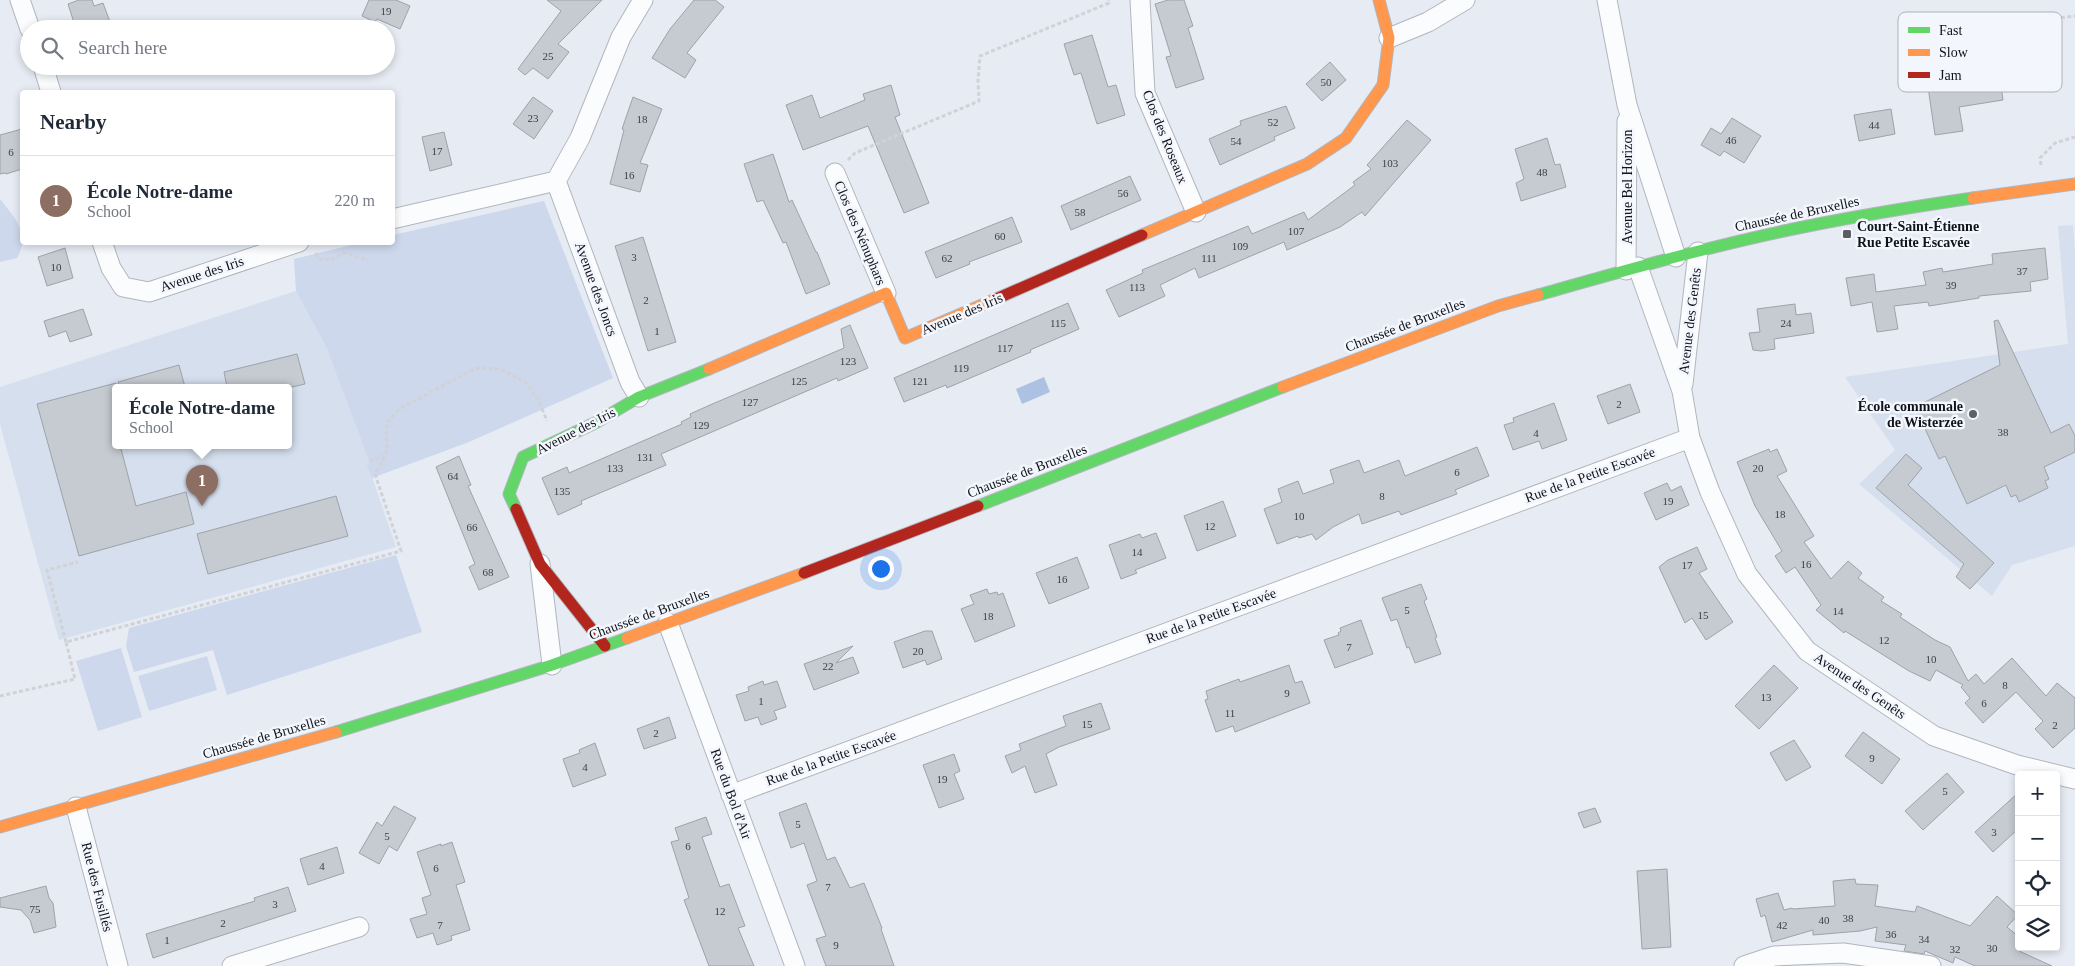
<!DOCTYPE html>
<meta charset="utf-8">
<style>
:root{--surface:#fff;--page:#f2f2f3;--text:#1f2937;--muted:#747a83;--line:#e0e1e3;--accent:#0b8043}
body{margin:0;font-family:"Times New Roman",serif;background:var(--page);color:var(--text)}
.controls{position:absolute;right:15px;bottom:15px;display:grid;overflow:hidden;border-radius:5px;box-shadow:0 2px 8px #0003}
.controls button{width:45px;height:45px;display:grid;place-items:center;padding:0;border:0;border-bottom:1px solid var(--line);background:var(--surface);color:var(--text);font:25px sans-serif}
.you{position:absolute;left:880px;top:568px;width:18px;height:18px;margin:-12px;border:4px solid #fff;border-radius:50%;background:#1a73e8;box-shadow:0 0 0 8px #1a73e833}
.badge{display:grid;place-items:center;width:32px;height:32px;border-radius:50%;background:var(--accent);color:#fff;font-size:16px;font-weight:700}
.pin{position:absolute;translate:-50% -41px;filter:drop-shadow(0 1px 2px #0008)}
.pin::after{content:'';position:absolute;top:26px;width:18px;height:15px;background:inherit;clip-path:polygon(0 0,100% 0,50% 100%)}
.popup{position:absolute;left:112px;top:384px;width:180px;height:65px;box-sizing:border-box;display:grid;place-content:center;border-radius:5px;background:var(--surface);filter:drop-shadow(0 1px 4px #0005);font-size:16px;white-space:nowrap;color:var(--muted)}
.popup b{font-size:19px;color:var(--text)}
.popup::after{content:'';position:absolute;left:50%;top:100%;margin-left:-10px;border:10px solid transparent;border-top-color:var(--surface)}
.list{margin:0;padding:0;list-style:none}
h2{display:flex;justify-content:space-between;align-items:center;height:65px;margin:0;padding:0 20px;font-size:21px}
h2 small{font-size:16px;font-weight:400;color:var(--muted)}
.list li{display:grid;grid-template-columns:32px 1fr auto;gap:15px;align-items:center;box-sizing:border-box;height:90px;padding:0 20px;border-top:1px solid var(--line)}
.list b{display:block;font-size:19px;white-space:nowrap}
.list p{margin:0;font-size:16px;white-space:nowrap;color:var(--muted)}
.list em{font-size:16px;font-style:normal;color:var(--muted)}
.icon{flex:none;width:28px;height:28px;fill:none;stroke:currentColor;stroke-width:2;stroke-linecap:round;stroke-linejoin:round}
.map{position:relative;flex:none;width:2075px;height:966px;overflow:hidden}
.search{position:absolute;background:var(--surface);box-shadow:0 2px 8px #0003;left:20px;top:20px;width:375px;height:55px;display:flex;align-items:center;gap:12px;box-sizing:border-box;padding:0 18px;border-radius:28px;color:var(--muted);font-size:19px}
.panel{position:absolute;background:var(--surface);box-shadow:0 2px 8px #0003;left:20px;top:90px;width:375px;height:155px;border-radius:5px}
.map>svg:first-child{display:block}
</style>
<div class="map">
<svg width="2075" height="966" viewBox="0 0 2075 966">
<rect width="100%" height="100%" fill="#e6ebf4"/>
<path fill="#d5dfee" fill-rule="evenodd" d="M2073,225l2,26v295l-63,19 -20,31 -133,-112 36,-34 -50,-73 223,-33 -10,-118z
M296,291l31,58 44,115 -3,1 28,82 -337,93 -59,-216v-37zM116,387h172v58h-172z"/>
<path fill="#cdd8ec" d="M0,199c15,19 31,35 17,59l-17,4z
M544,201l69,177 -144,64 -97,36 -5,-13 3,-2 -43,-114 -31,-58 -2,-32 66,-16 32,-1 1,-7z
M396,555l26,77 -195,63 -14,-45 -79,22 -8,-26 3,-18z
M121,648l21,69 -44,14 -22,-70z
M207,656l10,34 -68,21 -11,-35z"/>
<path fill="#adc1e3" d="M1044,377l6,15 -28,12 -6,-15z"/>
<path fill="#c6cad1" stroke="#9ea2a9" d="M79,0h13l2,6 9,-3 7,19 -17,7h-17l-8,-25z
M369,0h27l14,6 -10,23 -23,-10 -2,3 -13,-6z
M547,0h55l-44,44 11,8 -21,27 -15,-11 -8,7 -7,-6 43,-58z
M694,0h21l9,7 -37,46 9,7 -11,18 -33,-20 18,-29z
M1168,0h16l9,26 -5,2 16,51 -28,9 -10,-31 5,-1 -16,-52z
M1092,35l16,52 8,-2 9,30 -28,9 -16,-51 -7,2 -10,-31z
M1330,62l16,18 -24,21 -16,-17z
M1999,72l4,28 -44,7 4,24 -28,4 -8,-55z
M891,85l9,30 -5,2 34,86 -25,10 -36,-87 -65,24 -17,-45 26,-10 8,23 45,-18 -2,-6z
M533,97l20,14 -19,28 -21,-15z
M633,97l29,12 -22,54 8,2 -8,27 -30,-8 14,-54 -2,-1z
M1286,106l9,22 -21,9 1,3 -55,25 -11,-26 32,-14 -1,-4z
M1891,109l4,25 -36,7 -5,-26z
M1732,118l29,18 -17,27 -20,-12 -4,5 -19,-11 10,-17 10,6z
M1407,120l24,20 -66,76 -3,-4 -22,15 -53,23 -3,-8 -85,36 -4,-10 -35,17 5,11 -46,21 -13,-27 37,-17 -1,-3 106,-44 4,8 52,-22 4,8 47,-35 -2,-3 18,-13 -4,-4z
M22,129v40l-16,5 -1,-1 -5,1v-39z
M444,132l8,33 -22,6 -8,-34z
M1547,138l8,27 5,-1 6,23 -45,14 -5,-18 8,-4 -9,-30z
M773,154l16,48 3,-2 24,52h1l13,32 -24,10 -20,-52 -3,1 -20,-43 -6,2 -13,-38z
M1130,176l11,24 -70,30 -10,-24z
M1012,217l10,25 -53,20 1,2 -34,14 -11,-26z
M643,237l33,105 -28,9 -33,-105z
M65,248l8,30 -26,8 -9,-29z
M2045,248l3,31 -18,3 1,9 -52,5v2l-50,8 -1,-4 -34,4 4,23 -21,3 -5,-30 -21,4 -5,-28 28,-4 2,18 50,-7 -3,-13 19,-4 1,4 50,-8 -1,-10z
M1068,303l11,26 -49,21 1,2 -84,36 -1,-3 -42,17 -10,-24z
M1795,304l1,11 15,-2 3,20 -40,6 1,10 -14,2 -8,-1 -4,-17 11,-1 -3,-23z
M83,309l9,26 -22,7 -4,-11 -17,6 -5,-16z
M1998,320l53,113 18,-9 6,12v16l-31,15 5,12 -4,2 3,7 -29,14 -3,-7 -5,2 -5,-12 -39,19 -22,-48 -6,3 -24,-52 85,-42 -6,-44z
M850,325l18,43 -30,13 -1,-3 -176,76 5,11 -85,36 1,3 -24,11 -16,-37 25,-11 2,6 113,-49 -1,-2 10,-5 -1,-3 20,-9 134,-57 -3,-19z
M297,354l8,30 -13,3h-65l-3,-15z
M179,365l6,22h-66l-1,-5z
M116,383v62h4l16,61 50,-14 8,32 -115,32 -42,-152z
M1630,384l10,28 -32,12 -11,-28z
M1554,403l13,37 -25,9 -3,-8 -26,9 -9,-25 10,-3 -1,-4z
M1477,447l12,29 -34,14 2,4 -56,21 -2,-4 -37,13 -3,-10 -26,13 -17,13 -4,-6 -13,4 -1,-2 -21,8 -13,-35 18,-7 -4,-13 20,-8 5,13 31,-11 -4,-13 29,-10 5,13 35,-13 6,16z
M1769,449l1,3 7,-3 10,22 -10,5 37,60 -10,6 27,37 17,-18 14,12 -4,5 26,19 -3,4 21,13 -2,3 35,23 15,7 18,34 8,-7 8,10 28,-26 34,38 11,-13 18,15v30l-22,20 -18,-19 8,-8 -27,-29 -33,31 -18,-20 5,-5 -9,-11 2,-2 -27,-15 -6,11 -21,-10 -64,-40 -1,2 -28,-23 5,-5 -26,-38 -9,6 -11,-17 7,-5 -27,-45 -18,-44z
M1906,454l16,14 -14,17 86,78 -24,26 -14,-12 8,-13 -88,-76z
M459,456l12,29 -3,1 41,91 -30,13 -10,-23 6,-3 -39,-97z
M1667,483l4,8 10,-5 8,19 -33,15 -12,-27z
M336,496l12,40 -140,38 -11,-40z
M1223,501l13,35 -39,15 -13,-35z
M1156,533l10,25 -31,12 2,3 -16,6 -12,-34 31,-11 2,4z
M1697,547l10,22 -8,4 34,49 -27,18 -14,-22 -7,5 -26,-56 9,-7z
M1077,557l12,31 -40,16 -13,-31z
M1421,584l6,15 -3,2 13,36 -2,1 6,16 -26,9 -6,-16 -2,1 -10,-29 -6,2 -9,-23z
M987,589l2,5 8,-2 1,3 5,-2 12,33 -40,16 -14,-33 13,-5 -4,-9z
M1361,620l12,34 -38,14 -11,-28 15,-5 -1,-2 3,-2 -1,-3z
M925,631h7l10,28 -15,6 -2,-5 -22,8 -9,-26z
M853,646l-17,17 17,-6 6,16 -45,17 -10,-26z
M1289,665l6,18 7,-2 8,22 -75,29 -2,-6 -17,6 -11,-32 3,-1 -2,-8 33,-12 1,3z
M1774,665l24,23 -39,41 -24,-23z
M763,681l1,4 13,-4 9,26 -12,4 3,8 -16,6 -3,-8 -13,4 -9,-26 13,-4 -1,-4z
M1101,703l9,26 -51,18 -13,7 11,31 -22,8 -10,-27 -13,7 -7,-17 16,-6 -2,-6 47,-18 -3,-10z
M669,717l7,21 -32,11 -7,-20z
M1863,732l37,27 -18,25 -37,-28z
M1794,740l17,27 -25,14 -16,-28z
M595,743l11,32 -33,12 -10,-28 17,-6 -1,-3z
M954,754l6,17 -6,3 10,25 -25,9 -16,-43z
M1947,773l17,19 -41,38 -18,-19z
M2019,792v36l-26,24 -18,-20z
M806,803l21,57 8,-3 15,31 14,-5 18,45 -1,1 13,37h-68l-10,-27 10,-3 -19,-51 10,-4 -13,-38 -13,5 -12,-35z
M394,806l22,12 -19,33 -8,-5 -10,18 -20,-11 18,-31 5,4z
M1595,808l6,14 -17,6 -6,-15z
M706,817l6,17 -10,3 18,50 9,-3 16,42 -7,2 16,38h-45l-25,-66 5,-2 -18,-56 8,-2 -4,-12z
M452,842l13,40 -9,3 14,45 -19,6 1,4 -15,5 -4,-12 -16,5 -7,-19 17,-5 -5,-16 9,-3 -14,-43 24,-8v2z
M337,847l7,26 -36,12 -8,-26z
M1667,869l4,78 -29,2 -5,-78z
M1855,879l1,5 22,1 -3,21 40,6 2,-6 53,20 27,-30 21,19 -11,12 12,10v14l33,15h-77l-20,-9 -2,6 -28,-12 -1,3 -20,-3 2,-6 -31,-4 2,-14 -17,4 -47,4v-5l-41,12 -7,-27 -4,2 -5,-18 22,-6 6,17 8,-2 1,1 42,-3 -2,-25z
M46,886l3,12 4,5 3,24 -22,6 -4,-13 -9,-10 -21,-3v-9z
M288,887l8,24 -143,47 -7,-24 109,-33 -1,-3z"/>
<g fill="none" stroke-linecap="round" stroke-linejoin="round">
<defs>
<path id="street" d="M20,0l10,29
M1140,0l5,93 51,119
M1607,0l20,105 49,152
M1389,38l39,-16 37,-22
M43,66l8,26
M835,173l51,120
M556,181l74,201 9,15
M392,219l164,-38 24,-43 41,-101 22,-37
M102,242l9,26 12,19 26,5 150,-50
M1638,267l44,124 8,47 20,54 37,82 60,77 127,85 83,29 58,14
M1626,270l1,-149
M1683,384l15,-132
M540,564l12,101
M668,623l127,343
M731,795l959,-357
M76,807l42,159
M232,966l127,-39
M1744,966l30,-10 69,-3 88,13"/>
<path id="fast" d="M1538,295c89,-25 179,-51 270,-69 55,-11 110,-20 165,-28
M978,506l305,-119
M516,509l-7,-15 14,-37 74,-35 42,-25 70,-28
M336,732l216,-67 75,-27"/>
<path id="slow" d="M1973,198l102,-14
M1142,235l165,-71 39,-26 37,-53 6,-47 -10,-38
M709,369l177,-76 19,45 91,-39
M1283,387l215,-81 40,-11
M627,638l177,-65
M0,827l336,-95"/>
<path id="jam" d="M996,299l146,-64
M516,509l24,55 65,82
M804,573l174,-67"/>
</defs>
<use href="#street" stroke="#b2b6be" stroke-width="21"/>
<use href="#fast" stroke="#b2b6be" stroke-width="13"/>
<use href="#slow" stroke="#b2b6be" stroke-width="13"/>
<use href="#jam" stroke="#b2b6be" stroke-width="13"/>
<path stroke="#d1d2d5" stroke-width="3" stroke-dasharray="4 2.5" stroke-linecap="butt" d="M2022,22l53,-6
M848,160l7,-7 124,-52 -1,-20 2,-25 129,-53v-3
M2041,165l-1,-7 15,-15 20,-6
M316,253l2,6 13,1 13,-7 24,7
M369,461l15,-5
M66,642l-19,-72 31,-8
M0,696l75,-17 -9,-37 335,-91 -26,-77c3,-6 8,-12 10,-18 7,-23 -9,-27 15,-47l76,-41 25,1 24,13 13,17 9,22"/>
<use href="#street" stroke="#fbfcfd" stroke-width="19"/>
<use href="#fast" stroke="#63d668" stroke-width="11"/>
<use href="#slow" stroke="#ff974d" stroke-width="11"/>
<use href="#jam" stroke="#b3261e" stroke-width="11"/>
</g>
<g fill="#5b5f66" stroke="#f3f6fd" stroke-width="2">
<rect x="1842" y="229" width="10" height="10" rx="2.5"/>
<circle cx="1973" cy="414" r="5"/>
</g>
<g text-anchor="middle" dominant-baseline="central" stroke-width="5" stroke-linejoin="round" paint-order="stroke">
<g font-size="11" fill="#3e4147">
<text x="386" y="11">19</text>
<text x="548" y="56">25</text>
<text x="1326" y="82">50</text>
<text x="533" y="118">23</text>
<text x="642" y="119">18</text>
<text x="1273" y="122">52</text>
<text x="1874" y="125">44</text>
<text x="1731" y="140">46</text>
<text x="1236" y="141">54</text>
<text x="437" y="151">17</text>
<text x="11" y="152">6</text>
<text x="1390" y="163">103</text>
<text x="1542" y="172">48</text>
<text x="629" y="175">16</text>
<text x="1123" y="193">56</text>
<text x="1080" y="212">58</text>
<text x="1296" y="231">107</text>
<text x="1000" y="236">60</text>
<text x="1240" y="246">109</text>
<text x="634" y="257">3</text>
<text x="947" y="258">62</text>
<text x="1209" y="258">111</text>
<text x="56" y="267">10</text>
<text x="2022" y="271">37</text>
<text x="1951" y="285">39</text>
<text x="1137" y="287">113</text>
<text x="646" y="300">2</text>
<text x="1058" y="323">115</text>
<text x="1786" y="323">24</text>
<text x="657" y="331">1</text>
<text x="1005" y="348">117</text>
<text x="848" y="361">123</text>
<text x="961" y="368">119</text>
<text x="799" y="381">125</text>
<text x="920" y="381">121</text>
<text x="750" y="402">127</text>
<text x="1619" y="404">2</text>
<text x="701" y="425">129</text>
<text x="2003" y="432">38</text>
<text x="1536" y="433">4</text>
<text x="645" y="457">131</text>
<text x="615" y="468">133</text>
<text x="1758" y="468">20</text>
<text x="1457" y="472">6</text>
<text x="453" y="476">64</text>
<text x="562" y="491">135</text>
<text x="1382" y="496">8</text>
<text x="1668" y="501">19</text>
<text x="1780" y="514">18</text>
<text x="1299" y="516">10</text>
<text x="1210" y="526">12</text>
<text x="472" y="527">66</text>
<text x="1137" y="552">14</text>
<text x="1806" y="564">16</text>
<text x="1687" y="565">17</text>
<text x="488" y="572">68</text>
<text x="1062" y="579">16</text>
<text x="1407" y="610">5</text>
<text x="1838" y="611">14</text>
<text x="1703" y="615">15</text>
<text x="988" y="616">18</text>
<text x="1884" y="640">12</text>
<text x="1349" y="647">7</text>
<text x="918" y="651">20</text>
<text x="1931" y="659">10</text>
<text x="828" y="666">22</text>
<text x="2005" y="685">8</text>
<text x="1287" y="693">9</text>
<text x="1766" y="697">13</text>
<text x="761" y="701">1</text>
<text x="1984" y="703">6</text>
<text x="1230" y="713">11</text>
<text x="1087" y="724">15</text>
<text x="2055" y="725">2</text>
<text x="656" y="733">2</text>
<text x="1872" y="758">9</text>
<text x="585" y="767">4</text>
<text x="942" y="779">19</text>
<text x="1945" y="791">5</text>
<text x="798" y="824">5</text>
<text x="1994" y="832">3</text>
<text x="387" y="836">5</text>
<text x="688" y="846">6</text>
<text x="322" y="866">4</text>
<text x="436" y="868">6</text>
<text x="828" y="887">7</text>
<text x="275" y="904">3</text>
<text x="35" y="909">75</text>
<text x="720" y="911">12</text>
<text x="1848" y="918">38</text>
<text x="1824" y="920">40</text>
<text x="223" y="923">2</text>
<text x="440" y="925">7</text>
<text x="1782" y="925">42</text>
<text x="1891" y="934">36</text>
<text x="1924" y="939">34</text>
<text x="167" y="940">1</text>
<text x="836" y="945">9</text>
<text x="1992" y="948">30</text>
<text x="1955" y="949">32</text>
</g>
<g font-size="14" fill="#101319" stroke="#f3f6fd">
<text transform="translate(1165 137) rotate(68)">Clos des Roseaux</text>
<text transform="translate(1627 187) rotate(-90)">Avenue Bel Horizon</text>
<text transform="translate(1797 214) rotate(-12)">Chaussée de Bruxelles</text>
<text transform="translate(860 233) rotate(67)">Clos des Nénuphars</text>
<text transform="translate(202 274) rotate(-18)">Avenue des Iris</text>
<text transform="translate(596 289) rotate(70)">Avenue des Joncs</text>
<text transform="translate(962 314) rotate(-23)">Avenue des Iris</text>
<text transform="translate(1690 321) rotate(-83)">Avenue des Genêts</text>
<text transform="translate(1405 325) rotate(-21)">Chaussée de Bruxelles</text>
<text transform="translate(576 431) rotate(-27)">Avenue des Iris</text>
<text transform="translate(1027 471) rotate(-21)">Chaussée de Bruxelles</text>
<text transform="translate(1590 475) rotate(-20)">Rue de la Petite Escavée</text>
<text transform="translate(649 614) rotate(-20)">Chaussée de Bruxelles</text>
<text transform="translate(1211 616) rotate(-20)">Rue de la Petite Escavée</text>
<text transform="translate(1860 686) rotate(34)">Avenue des Genêts</text>
<text transform="translate(264 737) rotate(-16)">Chaussée de Bruxelles</text>
<text transform="translate(831 758) rotate(-20)">Rue de la Petite Escavée</text>
<text transform="translate(731 794) rotate(70)">Rue du Bol d'Air</text>
<text transform="translate(97 887) rotate(76)">Rue des Fusillés</text>
</g>
<g font-size="14" font-weight="bold" fill="#101319" stroke="#f3f6fd" text-anchor="start">
<text x="1857" y="226">Court-Saint-Étienne<tspan x="1857" dy="16">Rue Petite Escavée</tspan></text>
<text x="1963" y="406" text-anchor="end">École communale<tspan x="1963" dy="16">de Wisterzée</tspan></text>
</g>
</g>
<rect x="1898" y="12" width="164" height="80" rx="8" fill="#f3f6fd" stroke="#afb2b9" stroke-width="1"/>
<rect x="1908" y="27" width="22" height="6" fill="#63d668"/>
<rect x="1908" y="49" width="22" height="7" fill="#ff974d"/>
<rect x="1908" y="72" width="22" height="6" fill="#b3261e"/>
<g font-size="14" fill="#101319">
<text x="1939" y="35">Fast</text>
<text x="1939" y="57">Slow</text>
<text x="1939" y="80">Jam</text>
</g>
</svg>
<div class="controls">
<button>+</button>
<button>−</button>
<button><svg class="icon" aria-label="locate" viewBox="0 0 24 24"><circle cx="12" cy="12" r="6"/><path d="M12 2v4M12 18v4M2 12h4M18 12h4"/></svg></button>
<button><svg class="icon" aria-label="layers" viewBox="0 0 24 24"><path d="M12 4l9 5-9 5-9-5zM3 14l9 5 9-5"/></svg></button>
</div>
<div class="you"></div>
<div class="pin badge" style="left:202px;top:506px;background:#8d6e63">1</div>
<div class="popup"><b>École Notre-dame</b>School</div>
<div class="search"><svg class="icon" aria-label="search" viewBox="0 0 24 24"><circle cx="10" cy="10" r="6"/><path d="M15 15l6 6"/></svg>Search here</div>
<section class="panel">
<h2>Nearby<small></small></h2>
<ul class="list">
<li><span class="badge" style="background:#8d6e63">1</span><div><b>École Notre-dame</b><p>School</p></div><em>220 m</em></li>
</ul>
</section>
</div>
